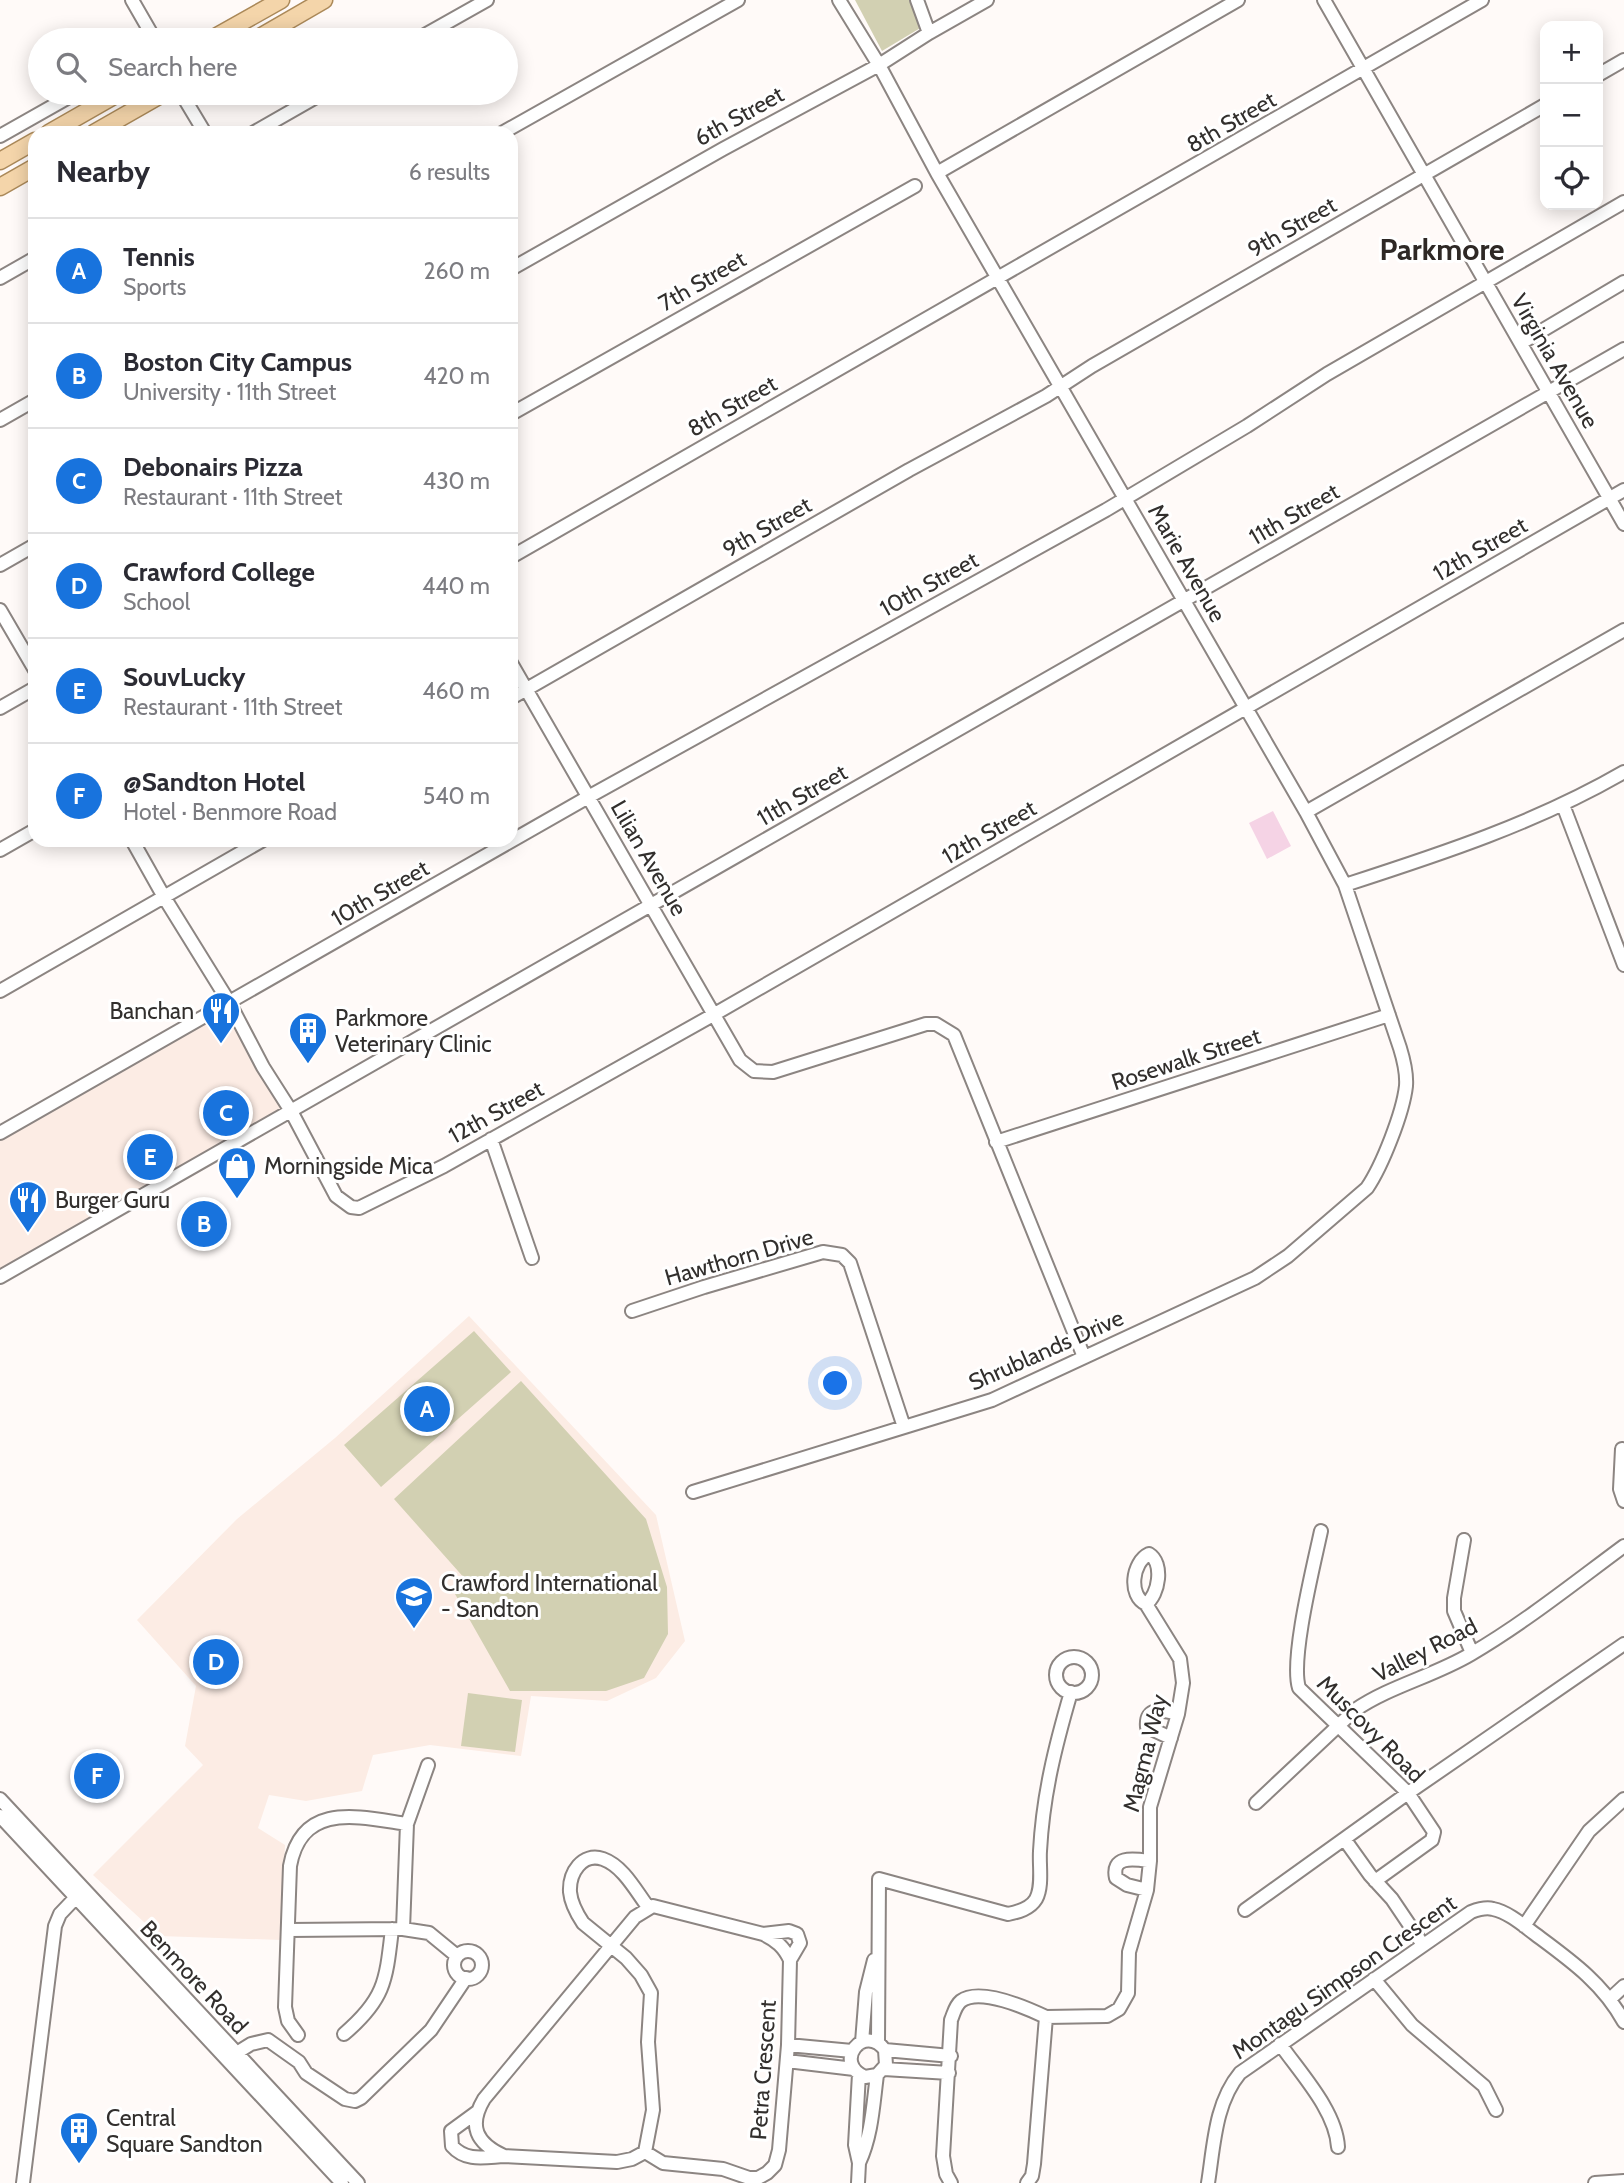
<!DOCTYPE html>
<meta charset="utf-8">
<style>
:root{--surface:#fff;--page:#f2f2f3;--text:#2b2b33;--muted:#7c7c81;--line:#e1e1e2;--accent:#1873dd}
body{margin:0;font-family:Cabin,sans-serif;background:var(--page);color:var(--text)}
.controls{position:absolute;right:21px;top:21px;display:grid;overflow:hidden;border-radius:14px;box-shadow:0 4px 18px #0003}
.controls button{width:63px;height:63px;display:grid;place-items:center;padding:0;border:0;border-bottom:2px solid var(--line);background:var(--surface);color:var(--text);font:35px sans-serif}
.you{position:absolute;left:836px;top:1384px;width:24px;height:24px;margin:-18px;border:5px solid #fff;border-radius:50%;background:#1a73e8;box-shadow:0 0 0 10px #1a73e833}
.badge{display:grid;place-items:center;width:46px;height:46px;border-radius:50%;background:var(--accent);color:#fff;font-size:23px;font-weight:700}
.pin{position:absolute;translate:-50% -50%;border:4px solid #fff;box-shadow:0 2px 7px #0006}
.list{margin:0;padding:0;list-style:none}
h2{display:flex;justify-content:space-between;align-items:center;height:91px;margin:0;padding:0 28px;font-size:30px}
h2 small{font-size:23px;font-weight:400;color:var(--muted)}
.list li{display:grid;grid-template-columns:46px 1fr auto;gap:21px;align-items:center;box-sizing:border-box;height:105px;padding:0 28px;border-top:2px solid var(--line)}
.list b{display:block;font-size:26px;white-space:nowrap}
.list p{margin:0;font-size:23px;white-space:nowrap;color:var(--muted)}
.list em{font-size:23px;font-style:normal;color:var(--muted)}
.icon{flex:none;width:38px;height:38px;fill:none;stroke:currentColor;stroke-width:2;stroke-linecap:round;stroke-linejoin:round}
.map{position:relative;flex:none;width:1624px;height:2183px;overflow:hidden}
.search{position:absolute;background:var(--surface);box-shadow:0 4px 18px #0003;left:28px;top:28px;width:490px;height:77px;display:flex;align-items:center;gap:18px;box-sizing:border-box;padding:0 24px;border-radius:38px;color:var(--muted);font-size:26px}
.panel{position:absolute;background:var(--surface);box-shadow:0 4px 18px #0003;left:28px;top:126px;width:490px;height:721px;border-radius:21px}
.map>svg:first-child{display:block}
</style>
<div class="map">
<svg width="1624" height="2183" viewBox="0 0 1624 2183">
<rect width="100%" height="100%" fill="#fffaf8"/>
<path fill="#fcece4" d="M234,1000l58,108 -292,168v-144z
M469,1316l187,199 29,126 -29,37 -49,23 -76,-5 -10,60 -91,-11 -57,10 -11,36 -56,10 -37,-6 -11,33 27,17 -4,95 -122,-4 -66,-61 110,-110 -18,-19 11,-60 -59,-66 100,-101 98,-81z"/>
<path fill="#d2d0b2" d="M855,0h60l7,27 -40,24z
M474,1331l37,41 -130,115 -37,-42z
M521,1381l125,138 21,68 1,47 -24,44 -38,13h-96l-55,-97 11,-14 -72,-81z
M468,1693l54,7 -7,52 -54,-6z"/>
<path fill="#f5d3e5" d="M1273,811l18,35 -24,13 -18,-36z"/>
<g fill="none" stroke-linecap="round" stroke-linejoin="round">
<defs>
<path id="minor" d="M132,0l23,40
M917,0l12,33
M1324,0l300,524
M416,40l71,-40
M1598,75l26,-15
M181,93l24,40
M253,133l70,-40
M502,133l236,-133
M0,136l76,-43
M937,173l301,-173
M511,269l212,-120 156,-84 50,-32 58,-33
M0,278l35,-20
M1521,343l103,-61
M511,414l404,-228
M0,420l35,-20
M511,557l971,-557
M0,565l35,-20
M0,610l35,60
M511,663l229,397 14,11 19,1 153,-48h10l18,11 130,322
M511,698l398,-228 137,-74 46,-30 453,-261
M0,708l35,-20
M1563,805l61,160
M1306,812l318,-182
M132,840l32,57 65,105 34,65 28,44 45,85 15,11 8,1 85,-42 269,-151 911,-525
M0,850l35,-20
M1345,885c96,-31 191,-62 279,-113
M0,991l263,-151
M0,1133l590,-337 516,-286 141,-84 80,-52 297,-172
M491,1139l41,119
M996,1142l393,-127
M0,1277l1624,-928
M632,1311l72,-24 119,-35 19,3 8,8 54,164
M1622,1449l-2,40 4,12
M693,1492l299,-92 263,-122 33,-22 79,-68c15,-22 36,-75 39,-102 1,-13 -2,-25 -6,-38l-55,-163 -39,-73 -369,-639 -58,-108 -40,-65
M1321,1531c-7,33 -31,128 -22,157l109,105 26,39 -2,8 -57,41
M1464,1540l-10,58v13l18,42
M1056 1675a18 18 0 1 1 36 0a18 18 0 1 1-36 0Z
M1171,1738l-24,-11c-2,-21 16,-17 31,-13
M428,1765l-21,59 -4,105 26,4 28,23
M0,1799l358,384
M1256,1803l99,-93c35,-24 79,-34 116,-56 53,-31 103,-71 153,-108
M0,1816l342,367
M1345,1840l25,35 22,24 31,46
M1147,1890l-20,-5 -11,-7c-5,-23 18,-19 34,-17
M653,1906l110,28c13,6 21,13 27,26l-2,85 -9,105 -4,15 -8,8 -9,5h-9l-26,-9 -60,-6 -18,-11 -13,7 -15,3 -113,-6c-28,-13 -36,-30 -20,-57l151,-182z
M1245,1910l163,-117 216,-149
M1524,1926l65,-95 35,-32
M289,1930l110,-1
M763,1934l26,-3 8,3 3,9 -10,17
M454 1965a14 14 0 1 1 28 0a14 14 0 1 1-28 0Z
M1374,1979l38,46 72,61 12,24
M1610,1999l14,-13
M1046,2017l61,-1 12,-7 9,-16 1,-41 18,-62 3,-29v-54l28,-93 5,-31 -3,-24 -34,-55c-18,-8 -14,-42 3,-50 15,9 10,41 -3,50
M344,2034c41,-35 42,-53 48,-105
M298,2035l-10,-14 -3,-14 5,-141c12,-65 69,-49 117,-42
M862,2042l4,-50 8,-32
M878,2043l1,-164 129,35c10,-2 22,-5 28,-15 7,-13 3,-33 4,-48 3,-56 15,-104 31,-159
M1280,2044c21,30 56,67 58,103
M788,2045l64,6
M885,2050l1,15 -9,10 -12,2c-33,-14 -1,-55 20,-27l66,6
M230,2057l21,-13 17,-4 31,22 7,11 39,26 10,2 6,-3 70,-68 35,-52
M787,2061l67,8
M884,2069l65,4
M477,2112l-26,19 1,15c14,16 33,11 52,10
M645,2152l8,-42 -5,-68 3,-49 -10,-18 -15,-17 -43,-35c-6,-9 -12,-20 -13,-31 -1,-19 12,-40 33,-33 20,7 33,32 45,48
M859,2163c13,-28 14,-58 18,-88
M23,2183l32,-257 5,-12 20,-21
M858,2183l1,-20 -4,-18 4,-71
M951,2183l-5,-9 -3,-18 8,-136c3,-7 4,-14 10,-19 19,-14 66,7 85,16l-12,147 -2,12 -5,7
M1208,2183c6,-38 7,-80 32,-110l231,-161c8,-3 15,-5 22,-3 15,3 30,16 42,25 35,26 68,49 89,88
M1595,2183l29,-2"/>
<path id="major" d="M210,40l71,-40
M255,40l69,-40
M49,133l70,-40
M94,133l70,-40
M0,161l35,-20
M0,187l35,-20"/>
</defs>
<use href="#minor" stroke="#8c8582" stroke-width="16"/>
<use href="#major" stroke="#ab8959" stroke-width="19"/>
<use href="#minor" stroke="#fff" stroke-width="12"/>
<use href="#major" stroke="#f4d5aa" stroke-width="16"/>
</g>
<defs>
<symbol id="restaurant-pin" viewBox="-11 -11 22 30"><path d="M0 17L-7.5 6A9.5 9.5 0 1 1 7.5 6Z" fill="#1873dd" stroke="#fff"/><path d="M-5-6h1v4h1v-4h1v4h1v-4h1v5L-1.5 .5V6h-2V.5L-5-1ZM5-6V6H3V1.5H1.5Q1.5-4 5-6Z" fill="#fff"/></symbol>
<symbol id="building-pin" viewBox="-11 -11 22 30"><path d="M0 17L-7.5 6A9.5 9.5 0 1 1 7.5 6Z" fill="#1873dd" stroke="#fff"/><path d="M-4-6H4V6H1V3H-1V6H-4ZM-2.5-4.3h1.7v1.8h-1.7ZM.8-4.3h1.7v1.8H.8ZM-2.5-1h1.7V.8h-1.7ZM.8-1h1.7V.8H.8Z" fill="#fff"/></symbol>
<symbol id="shop-pin" viewBox="-11 -11 22 30"><path d="M0 17L-7.5 6A9.5 9.5 0 1 1 7.5 6Z" fill="#1873dd" stroke="#fff"/><path d="M-5-2.5h2.3a2.7 3.5 0 0 1 5.4 0H5L5.5 6h-11ZM-1.5-2.5h3a1.5 2.3 0 0 0-3 0Z" fill="#fff"/></symbol>
<symbol id="school-pin" viewBox="-11 -11 22 30"><path d="M0 17L-7.5 6A9.5 9.5 0 1 1 7.5 6Z" fill="#1873dd" stroke="#fff"/><path d="M0-5L7-2L0 1L-7-2ZM-4 1L0 2.5L4 1V4Q0 6-4 4Z" fill="#fff"/></symbol>
</defs>
<g fill-rule="evenodd">
<use href="#restaurant-pin" x="199" y="989" width="44" height="60"/>
<use href="#building-pin" x="286" y="1009" width="44" height="60"/>
<use href="#shop-pin" x="215" y="1144" width="44" height="60"/>
<use href="#restaurant-pin" x="6" y="1178" width="44" height="60"/>
<use href="#school-pin" x="392" y="1574" width="44" height="60"/>
<use href="#building-pin" x="57" y="2109" width="44" height="60"/>
</g>
<g text-anchor="middle" dominant-baseline="central" stroke-width="6" stroke-linejoin="round" paint-order="stroke">
<g font-size="23" fill="#322f2d" stroke="#fff">
<text transform="translate(739 116) rotate(-29)">6th Street</text>
<text transform="translate(1231 122) rotate(-30)">8th Street</text>
<text transform="translate(1292 227) rotate(-30)">9th Street</text>
<text transform="translate(702 281) rotate(-30)">7th Street</text>
<text transform="translate(1555 361) rotate(60)">Virginia Avenue</text>
<text transform="translate(732 406) rotate(-30)">8th Street</text>
<text transform="translate(1294 514) rotate(-30)">11th Street</text>
<text transform="translate(767 527) rotate(-30)">9th Street</text>
<text transform="translate(1480 549) rotate(-30)">12th Street</text>
<text transform="translate(1187 563) rotate(60)">Marie Avenue</text>
<text transform="translate(929 584) rotate(-29)">10th Street</text>
<text transform="translate(802 795) rotate(-30)">11th Street</text>
<text transform="translate(989 832) rotate(-30)">12th Street</text>
<text transform="translate(649 858) rotate(60)">Lilian Avenue</text>
<text transform="translate(380 893) rotate(-30)">10th Street</text>
<text transform="translate(1186 1059) rotate(-18)">Rosewalk Street</text>
<text transform="translate(496 1112) rotate(-29)">12th Street</text>
<text transform="translate(739 1257) rotate(-16)">Hawthorn Drive</text>
<text transform="translate(1046 1350) rotate(-24)">Shrublands Drive</text>
<text transform="translate(1425 1650) rotate(-27)">Valley Road</text>
<text transform="translate(1371 1729) rotate(45)">Muscovy Road</text>
<text transform="translate(1145 1753) rotate(-76)">Magma Way</text>
<text transform="translate(194 1977) rotate(47)">Benmore Road</text>
<text transform="translate(1344 1977) rotate(-35)">Montagu Simpson Crescent</text>
<text transform="translate(763 2070) rotate(-86)">Petra Crescent</text>
</g>
<g font-size="23" fill="#322f2d" stroke="#fff" text-anchor="start">
<text x="194" y="1011" text-anchor="end">Banchan</text>
<text x="335" y="1018">Parkmore<tspan x="335" dy="26">Veterinary Clinic</tspan></text>
<text x="264" y="1166">Morningside Mica</text>
<text x="55" y="1200">Burger Guru</text>
<text x="441" y="1583">Crawford International<tspan x="441" dy="26">- Sandton</tspan></text>
<text x="106" y="2118">Central<tspan x="106" dy="26">Square Sandton</tspan></text>
</g>
<g font-size="30" font-weight="bold" fill="#2e2825" stroke="#fff">
<text x="1442" y="249">Parkmore</text>
</g>
</g>
</svg>
<div class="controls">
<button>+</button>
<button>−</button>
<button><svg class="icon" aria-label="locate" viewBox="0 0 24 24"><circle cx="12" cy="12" r="6"/><path d="M12 2v4M12 18v4M2 12h4M18 12h4"/></svg></button>
</div>
<div class="you"></div>
<div class="pin badge" style="left:427px;top:1409px">A</div>
<div class="pin badge" style="left:204px;top:1224px">B</div>
<div class="pin badge" style="left:226px;top:1113px">C</div>
<div class="pin badge" style="left:216px;top:1662px">D</div>
<div class="pin badge" style="left:150px;top:1157px">E</div>
<div class="pin badge" style="left:97px;top:1776px">F</div>
<div class="search"><svg class="icon" aria-label="search" viewBox="0 0 24 24"><circle cx="10" cy="10" r="6"/><path d="M15 15l6 6"/></svg>Search here</div>
<section class="panel">
<h2>Nearby<small>6 results</small></h2>
<ul class="list">
<li><span class="badge">A</span><div><b>Tennis</b><p>Sports</p></div><em>260 m</em></li>
<li><span class="badge">B</span><div><b>Boston City Campus</b><p>University · 11th Street</p></div><em>420 m</em></li>
<li><span class="badge">C</span><div><b>Debonairs Pizza</b><p>Restaurant · 11th Street</p></div><em>430 m</em></li>
<li><span class="badge">D</span><div><b>Crawford College</b><p>School</p></div><em>440 m</em></li>
<li><span class="badge">E</span><div><b>SouvLucky</b><p>Restaurant · 11th Street</p></div><em>460 m</em></li>
<li><span class="badge">F</span><div><b>@Sandton Hotel</b><p>Hotel · Benmore Road</p></div><em>540 m</em></li>
</ul>
</section>
</div>
